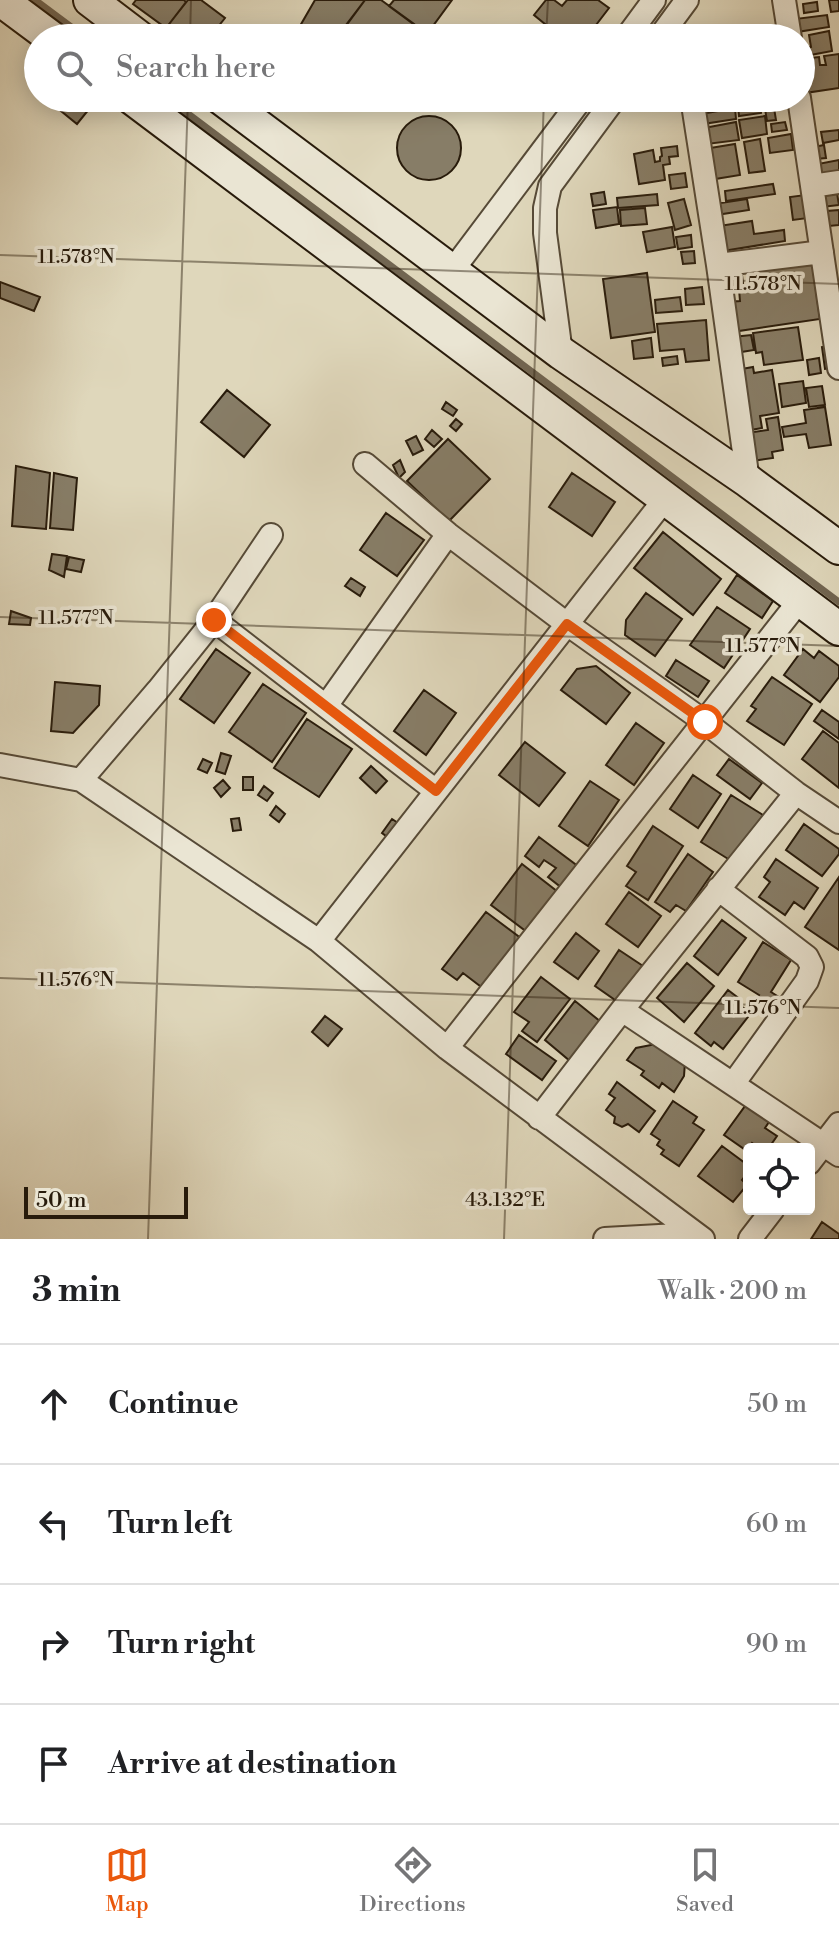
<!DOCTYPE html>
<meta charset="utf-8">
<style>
:root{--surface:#fff;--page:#f6f6f6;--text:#202124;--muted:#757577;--line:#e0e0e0;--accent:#ea580c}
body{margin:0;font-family:"Libre Bodoni",serif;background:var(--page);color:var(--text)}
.controls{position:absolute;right:24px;bottom:24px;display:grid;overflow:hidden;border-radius:8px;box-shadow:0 4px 20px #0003}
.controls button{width:72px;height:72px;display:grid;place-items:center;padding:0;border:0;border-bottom:2px solid var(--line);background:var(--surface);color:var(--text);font:40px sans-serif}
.scale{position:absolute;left:24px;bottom:20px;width:164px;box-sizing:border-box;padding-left:8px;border:4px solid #281b0b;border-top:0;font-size:22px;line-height:28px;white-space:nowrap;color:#281b0b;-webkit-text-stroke:6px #eae5d3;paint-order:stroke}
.stop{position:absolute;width:24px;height:24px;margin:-18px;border:6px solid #ea580c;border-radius:50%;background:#fff}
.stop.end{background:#ea580c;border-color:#fff;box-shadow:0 2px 8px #0008}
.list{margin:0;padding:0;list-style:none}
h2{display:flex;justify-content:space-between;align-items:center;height:104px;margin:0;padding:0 32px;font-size:34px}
h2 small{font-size:26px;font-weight:400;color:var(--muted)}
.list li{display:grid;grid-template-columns:52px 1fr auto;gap:24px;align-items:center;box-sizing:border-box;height:120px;padding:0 32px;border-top:2px solid var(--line)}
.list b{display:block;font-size:30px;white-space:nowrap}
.list em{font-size:26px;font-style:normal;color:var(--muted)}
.icon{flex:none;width:44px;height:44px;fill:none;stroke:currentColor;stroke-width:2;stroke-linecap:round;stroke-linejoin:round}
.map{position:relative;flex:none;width:839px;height:1239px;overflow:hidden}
.search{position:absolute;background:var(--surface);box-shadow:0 4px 20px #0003;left:24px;right:24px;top:24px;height:88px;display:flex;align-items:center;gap:20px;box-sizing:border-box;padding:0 28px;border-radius:44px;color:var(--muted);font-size:30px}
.sheet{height:584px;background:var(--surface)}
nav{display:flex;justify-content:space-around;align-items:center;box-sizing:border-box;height:112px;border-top:2px solid var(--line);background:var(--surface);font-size:22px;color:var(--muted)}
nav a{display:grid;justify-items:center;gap:4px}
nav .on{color:var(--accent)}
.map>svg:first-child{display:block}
</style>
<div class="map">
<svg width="839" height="1239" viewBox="0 0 839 1239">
<rect width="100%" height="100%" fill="#dfd7bb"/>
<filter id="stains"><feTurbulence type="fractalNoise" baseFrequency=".0025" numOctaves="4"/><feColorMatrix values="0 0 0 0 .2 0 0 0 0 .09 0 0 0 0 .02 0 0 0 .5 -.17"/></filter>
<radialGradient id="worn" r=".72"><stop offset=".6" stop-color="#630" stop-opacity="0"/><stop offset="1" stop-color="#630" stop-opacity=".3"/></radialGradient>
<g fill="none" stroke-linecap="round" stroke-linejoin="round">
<path stroke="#716551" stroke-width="7" d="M35,0l51,38
M167,98l672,504"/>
</g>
<path fill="#877d67" stroke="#281b0b" stroke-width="2" d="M136,0h48l2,2 -20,26 -33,-24z
M188,0h13l24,18 -16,20h-31l-12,-10z
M315,0h50l-28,38h-16l-21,-12z
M365,0h16l33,24 -11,14h-64l-2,-1z
M394,0h58l-25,34 -38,-28z
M546,0h8l8,6 5,-6h31l11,8 -23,30h-24l-28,-23z
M829,0h10v11l-8,1z
M817,2l1,9 -14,2 -1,-9z
M827,15l2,12 -32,5 -2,-13z
M261,27l15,11h-23z
M829,31l3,20 -27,5 -1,-8 7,-1 -2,-12z
M839,54v34l-34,5 -4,-34 18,-2 1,8h6l-2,-9z
M45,98h53l-21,26z
M735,98h22l1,4 -36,6 -2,-8z
M717,102l2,7 -18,3 -1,-7z
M760,104l1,9 -22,3 -1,-9z
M735,108l1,11 -33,5 -2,-10z
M774,108l2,12 -9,1 -2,-12z
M397 148a32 32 0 1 1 64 0a32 32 0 1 1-64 0Z
M765,116l2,18 -25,4 -3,-18z
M736,122l3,18 -32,4 -3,-16z
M785,122l2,8 -15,2 -1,-8z
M839,130v10l-16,3 -2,-11z
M791,134l2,16 -23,3 -2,-15z
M760,139l5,32 -16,2 -5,-31z
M735,144l5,31 -31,5 -5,-31z
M824,145l2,13 -10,1 -2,-12z
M677,146l1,10 -9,1 1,7 -7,1 2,15 -26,4 -5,-30 19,-4 2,12 5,-1v-4l2,-1 -1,-8z
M839,160v13l-20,3 -1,-12z
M685,173l2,14 -16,2 -2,-14z
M773,184l2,10 -49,7 -1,-10z
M836,187l3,18 -17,2 -2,-18z
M604,192l2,12 -13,2 -2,-12z
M657,194l1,11 -40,3 -1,-10z
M805,195l3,23 -15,2 -3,-23z
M684,199l7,26 -16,5 -7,-27z
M747,199l2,11 -33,5 -2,-11z
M617,207l2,17 -23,4 -3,-18z
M645,208l2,16 -26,2 -1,-16z
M839,210v15l-10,1 -2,-15z
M752,221l2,13 30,-4 1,11 -62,10 -4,-25z
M672,227l3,20 -28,5 -4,-20z
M691,235l1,12 -14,2 -2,-12z
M694,251l1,12 -12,1 -2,-12z
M812,262l8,57 -88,13 -5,-30 13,-1 -1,-12 18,-3 -2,-16z
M647,273l8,59 -44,6 -8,-59z
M742,275l1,8 -18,2 -1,-7z
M0,282l40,15 -6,14 -34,-13z
M702,287l2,17 -18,1 -1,-16z
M680,297l2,14 -26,2 -1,-13z
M706,320l3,40 -23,2 -2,-13 -24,2 -3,-27z
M798,327l5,33 -39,5 -2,-13 -6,1 -3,-20z
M751,335l3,15 -19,3 -2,-16z
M651,338l2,19 -19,2 -2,-18z
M830,346l3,22 -8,1 -3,-22z
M677,356l1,8 -15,2 -1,-8z
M819,358l2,15 -12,2 -2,-15z
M753,367l1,6 18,-3 7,43 -19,3 2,12 -17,3 -9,-61z
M803,381l3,22 -24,4 -3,-23z
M822,386l3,19 -16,2 -3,-19z
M227,390l43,35 -26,32 -43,-35z
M446,402l11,8 -4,6 -11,-7z
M825,407l6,38 -22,3 -3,-14 -22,3 -2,-10 24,-4 -2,-13z
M778,417l5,33 -11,2 1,6 -21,3 -5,-28 21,-3 -2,-11z
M456,419l6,5 -6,7 -6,-5z
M432,430l10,9 -8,8 -9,-8z
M416,436l7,14 -10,5 -7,-14z
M448,439l42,40 -41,42 -42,-40z
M400,460l5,12 -6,6 -6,-13z
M16,466l34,7 -4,56 -34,-3z
M54,473l23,5 -4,52 -23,-2z
M572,473l43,29 -23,34 -43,-29z
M386,513l38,27 -27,36 -37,-26z
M663,532l58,47 -28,36 -59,-47z
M52,554l15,2 -3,21 -15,-7z
M69,557l15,3 -3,12 -15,-3z
M737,575l36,26 -11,17 -37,-25z
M351,578l14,9 -5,9 -15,-10z
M646,593l36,26 -27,37 -30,-21 1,-15z
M717,607l33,22 -26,39 -34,-23z
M11,611l20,7 -1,7 -21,-1z
M216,649l34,24 -36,50 -34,-24z
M803,649l11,9 5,-7 20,15v11l-19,25 -36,-27z
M676,660l33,21 -11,16 -32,-21z
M596,666l34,27 -24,31 -45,-34 16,-21z
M772,677l40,27 -28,41 -37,-24 9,-12 -5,-3z
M55,682l45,4 -1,19 -26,28 -22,-2z
M263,684l43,29 -34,49 -43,-30z
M424,690l32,23 -30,42 -32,-24z
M822,710l17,12v17l-25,-18z
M307,719l45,30 -33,48 -45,-29z
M636,723l28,20 -30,42 -28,-20z
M823,731l16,12v45l-37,-29z
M525,742l40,31 -26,33 -40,-31z
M221,753l10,3 -6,18 -9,-3z
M203,759l9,4 -5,10 -9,-4z
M729,759l33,24 -12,16 -33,-24z
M371,766l16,15 -11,12 -16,-15z
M693,775l28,19 -23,34 -28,-19z
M243,777h10v13h-10z
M223,780l7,8 -9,9 -7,-9z
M590,781l29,19 -31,46 -29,-20z
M264,786l9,7 -6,8 -9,-6z
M731,795l32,20 -30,47 -32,-20z
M276,806l9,8 -6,8 -9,-7z
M239,818l2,12 -8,1 -2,-12z
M392,819l9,6 -11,14 -8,-6z
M804,824l35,25v5l-17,22 -36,-26z
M653,826l30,20 -35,54 -22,-14 10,-14 -9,-6z
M539,837l40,30 -17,21 -14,-11 8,-9 -12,-8 -5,7 -14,-11z
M688,854l25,18 -27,39 -10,-6 -6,7 -15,-10z
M776,859l42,29 -14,21 -10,-7 -9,13 -26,-18 11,-15 -6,-5z
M522,864l36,28 -31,40 -36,-27z
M839,877v73l-34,-23z
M629,892l32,24 -23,31 -32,-23z
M486,912l36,27 -38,50 -21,-16 -6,7 -15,-11z
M722,920l24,18 -28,37 -24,-19z
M576,933l23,18 -21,28 -24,-17z
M763,942l28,18 -20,32 11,7 -12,19 -19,-11 8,-12 -21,-13z
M619,950l24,16 -25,36 -23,-16z
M687,963l27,23 -30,36 -27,-24z
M541,977l29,22 -33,43 -15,-11 7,-9 -15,-10z
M728,990l13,10 -3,4 13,9 -28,36 -9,-7 -3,4 -16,-13z
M575,1001l26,21 -31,39 -25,-21z
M325,1016l17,13 -14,17 -16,-14z
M519,1035l37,26 -14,19 -36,-26z
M656,1044l29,18 -1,14 -10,16 -12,-9 -3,5 -18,-13 3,-4 -17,-11 9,-12z
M617,1082l38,29 -16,21 -11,-8 -6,3 -8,-4 1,-6 -9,-7 9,-12 -6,-4z
M673,1101l24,16 -4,6 11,7 -25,36 -18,-12 3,-4 -7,-5 3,-5 -9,-6z
M748,1102l23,17 -6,9 12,8 -9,13h-8l-8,-6 -5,8 -23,-16z
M722,1146l27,20v5l-7,9 5,5 -14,17 -35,-26z
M822,1222l17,12v5h-28z"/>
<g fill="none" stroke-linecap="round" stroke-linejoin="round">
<defs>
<path id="minor" d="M784,0l6,38
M626,38l28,-38
M659,38l28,-38
M692,98l26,167 30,216
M799,98l40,270
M812,186l27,-4
M718,265l104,-13
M452,271l130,-173
M561,353l-16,-120v-25l5,-22 65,-88
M365,464l83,70 119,90 138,98 91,71 43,29
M665,499l-346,442 128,107 256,191
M214,620l222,171
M326,706l122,-172
M0,765l81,15 238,161
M81,780l77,-90 56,-70 57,-85
M718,889l89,68 5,10 -5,14 -74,103
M622,1010l217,145
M447,1048l353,-448
M539,1118l83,-108 174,-217
M809,1163l30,-39
M605,1239l91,-5
M750,1239l23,-30"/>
<path id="secondary" d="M1,0l51,38
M90,0l50,38
M132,98l707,531
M221,98l340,255 187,128 91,67"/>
</defs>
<use href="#minor" stroke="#564a37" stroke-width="26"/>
<use href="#secondary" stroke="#281b0b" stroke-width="36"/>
<use href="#minor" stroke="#eae5d3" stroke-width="22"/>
<use href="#secondary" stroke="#eae5d3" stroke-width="32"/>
</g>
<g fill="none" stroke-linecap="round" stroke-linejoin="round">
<path stroke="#ea580c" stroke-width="10" d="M214,620l222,171 131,-167 138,98"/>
</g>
<path fill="none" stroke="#281b0b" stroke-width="2" stroke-opacity="0.45" d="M190,38l1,-38M546,38l2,-38M0,255l839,29M0,617l839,29M0,978l839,30M148,1239l40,-1141M504,1239l40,-1141"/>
<g font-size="20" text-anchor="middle" fill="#281b0b" stroke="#eae5d3" stroke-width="7" stroke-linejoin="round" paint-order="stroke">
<text x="76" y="263">11.578°N</text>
<text x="763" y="290">11.578°N</text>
<text x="76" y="624">11.577°N</text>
<text x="763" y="652">11.577°N</text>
<text x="76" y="986">11.576°N</text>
<text x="763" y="1014">11.576°N</text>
<text x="505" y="1206">43.132°E</text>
</g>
<rect width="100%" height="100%" filter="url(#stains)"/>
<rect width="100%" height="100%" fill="url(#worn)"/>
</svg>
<div class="controls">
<button><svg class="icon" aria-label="locate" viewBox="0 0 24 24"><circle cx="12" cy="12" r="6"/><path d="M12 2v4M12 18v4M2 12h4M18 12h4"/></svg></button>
</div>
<div class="scale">50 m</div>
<div class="stop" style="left:705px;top:722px"></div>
<div class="stop end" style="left:214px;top:620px"></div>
<div class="search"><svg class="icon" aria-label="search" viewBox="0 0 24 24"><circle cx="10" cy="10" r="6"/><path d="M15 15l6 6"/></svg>Search here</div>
</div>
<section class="sheet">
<h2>3 min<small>Walk · 200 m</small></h2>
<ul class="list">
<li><svg class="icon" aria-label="ahead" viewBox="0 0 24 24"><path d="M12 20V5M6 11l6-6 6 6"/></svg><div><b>Continue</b></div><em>50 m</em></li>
<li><svg class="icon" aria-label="left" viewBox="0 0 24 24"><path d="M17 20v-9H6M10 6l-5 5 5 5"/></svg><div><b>Turn left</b></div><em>60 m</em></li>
<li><svg class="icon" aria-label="right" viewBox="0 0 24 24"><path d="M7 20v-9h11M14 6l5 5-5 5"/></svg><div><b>Turn right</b></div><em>90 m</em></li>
<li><svg class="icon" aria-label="arrive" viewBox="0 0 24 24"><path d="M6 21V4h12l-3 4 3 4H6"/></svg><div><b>Arrive at destination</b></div></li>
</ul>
</section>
<nav>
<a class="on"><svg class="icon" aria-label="map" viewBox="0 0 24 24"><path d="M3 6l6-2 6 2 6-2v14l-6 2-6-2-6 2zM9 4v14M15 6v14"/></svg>Map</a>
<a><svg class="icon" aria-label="directions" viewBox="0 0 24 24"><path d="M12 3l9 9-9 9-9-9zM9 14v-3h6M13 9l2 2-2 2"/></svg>Directions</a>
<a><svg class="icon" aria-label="saved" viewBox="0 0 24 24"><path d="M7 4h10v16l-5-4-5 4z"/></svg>Saved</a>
</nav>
